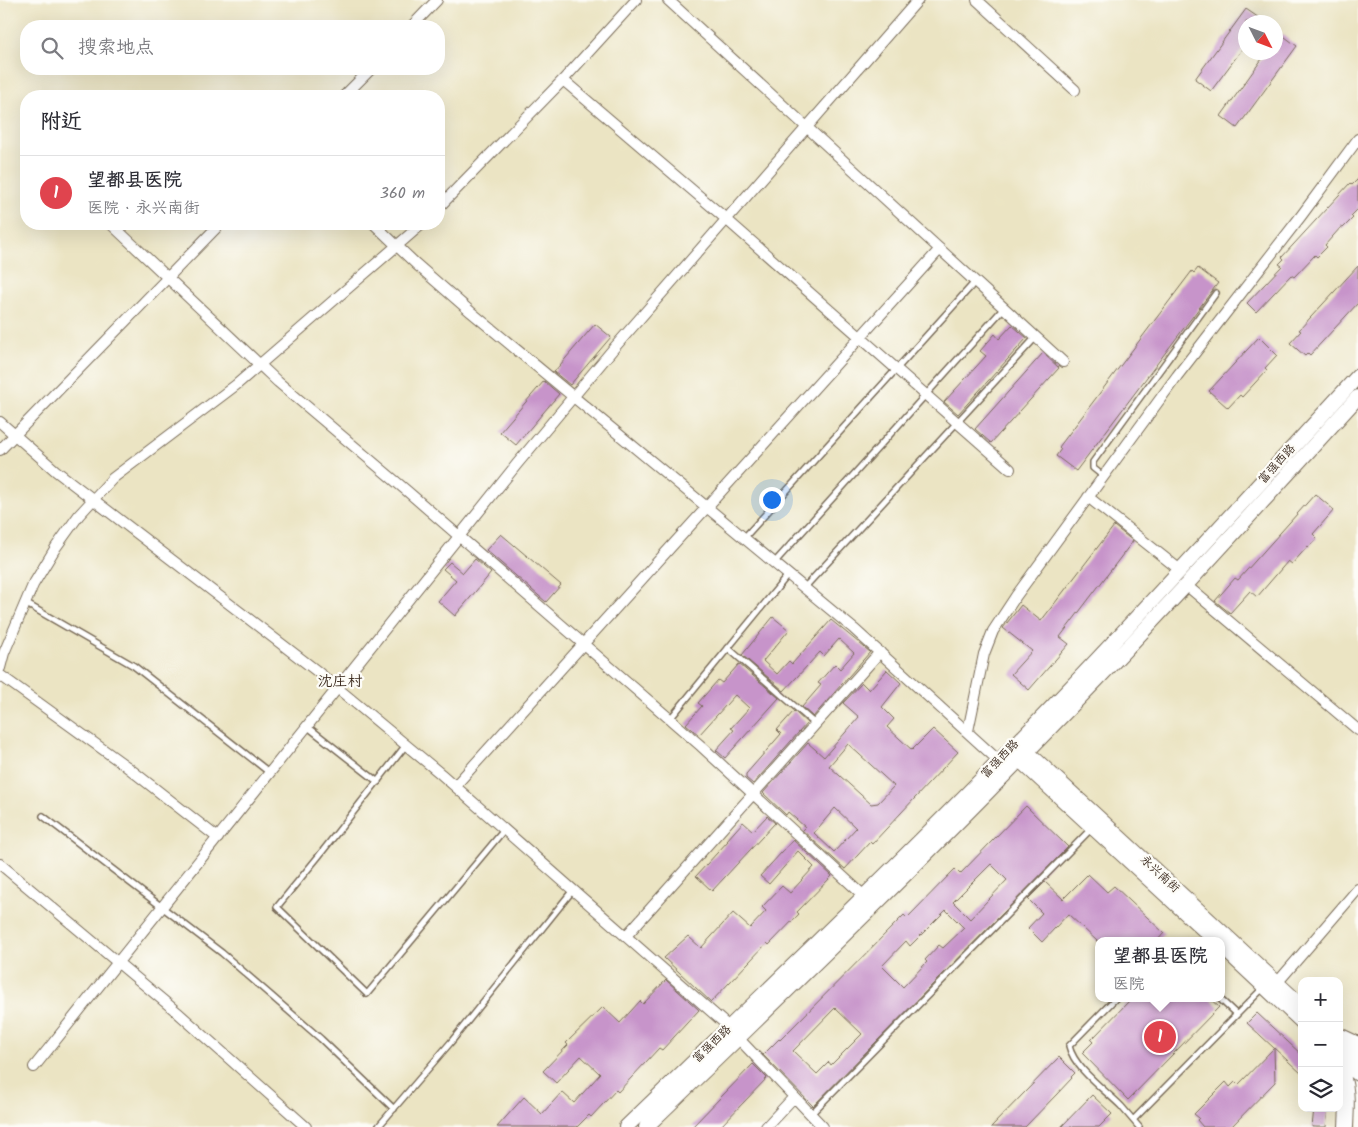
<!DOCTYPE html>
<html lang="zh">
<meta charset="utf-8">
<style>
:root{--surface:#fff;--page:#f7f7f7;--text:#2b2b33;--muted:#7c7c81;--line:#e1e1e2;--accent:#1f6fb2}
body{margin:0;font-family:Kalam,"LXGW WenKai TC",sans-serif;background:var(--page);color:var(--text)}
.controls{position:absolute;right:15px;bottom:15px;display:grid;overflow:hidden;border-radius:10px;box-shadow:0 5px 20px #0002}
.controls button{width:45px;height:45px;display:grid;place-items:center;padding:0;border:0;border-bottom:1px solid var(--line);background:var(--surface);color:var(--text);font:25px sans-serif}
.compass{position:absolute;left:1238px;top:15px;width:45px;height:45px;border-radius:50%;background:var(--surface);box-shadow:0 5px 20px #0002;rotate:132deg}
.you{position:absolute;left:771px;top:499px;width:18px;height:18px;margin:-12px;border:4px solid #fff;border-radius:50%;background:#1a73e8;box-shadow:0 0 0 8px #1a73e833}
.badge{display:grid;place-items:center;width:32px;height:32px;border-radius:50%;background:var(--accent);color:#fff;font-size:16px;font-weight:700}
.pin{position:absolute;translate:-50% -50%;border:2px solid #fff;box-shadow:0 1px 5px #0006}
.popup{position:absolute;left:1095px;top:937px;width:130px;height:65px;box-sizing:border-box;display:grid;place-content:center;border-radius:10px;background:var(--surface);filter:drop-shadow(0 1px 4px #0005);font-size:16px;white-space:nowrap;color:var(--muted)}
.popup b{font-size:19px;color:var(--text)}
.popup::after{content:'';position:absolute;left:50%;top:100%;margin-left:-10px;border:10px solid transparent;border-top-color:var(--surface)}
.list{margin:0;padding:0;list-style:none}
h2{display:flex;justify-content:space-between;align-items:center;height:65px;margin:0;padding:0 20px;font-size:21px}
h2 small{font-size:16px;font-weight:400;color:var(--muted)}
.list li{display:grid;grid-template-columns:32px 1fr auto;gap:15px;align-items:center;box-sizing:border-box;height:75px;padding:0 20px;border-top:1px solid var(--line)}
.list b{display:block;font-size:19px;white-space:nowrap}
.list p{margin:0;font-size:16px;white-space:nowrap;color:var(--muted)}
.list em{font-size:16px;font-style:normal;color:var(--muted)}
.icon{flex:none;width:28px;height:28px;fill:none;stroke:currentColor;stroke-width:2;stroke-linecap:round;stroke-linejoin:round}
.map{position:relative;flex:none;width:1358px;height:1127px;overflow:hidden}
.search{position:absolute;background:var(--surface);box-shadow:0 5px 20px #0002;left:20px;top:20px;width:425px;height:55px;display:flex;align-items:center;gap:12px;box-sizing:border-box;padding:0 18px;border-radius:20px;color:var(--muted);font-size:19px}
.panel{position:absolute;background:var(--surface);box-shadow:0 5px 20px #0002;left:20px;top:90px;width:425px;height:140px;border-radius:20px}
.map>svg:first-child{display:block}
</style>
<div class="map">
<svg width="1358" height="1127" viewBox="0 0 1358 1127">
<rect width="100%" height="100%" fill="#fdfcf7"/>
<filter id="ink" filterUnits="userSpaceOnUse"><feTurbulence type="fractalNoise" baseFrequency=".02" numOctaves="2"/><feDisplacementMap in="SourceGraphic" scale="10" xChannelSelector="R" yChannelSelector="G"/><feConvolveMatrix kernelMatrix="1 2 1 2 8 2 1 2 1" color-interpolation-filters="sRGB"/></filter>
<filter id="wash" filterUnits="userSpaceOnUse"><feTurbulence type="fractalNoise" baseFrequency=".0096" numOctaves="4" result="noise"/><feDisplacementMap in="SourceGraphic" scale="20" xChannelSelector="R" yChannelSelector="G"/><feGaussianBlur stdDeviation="1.12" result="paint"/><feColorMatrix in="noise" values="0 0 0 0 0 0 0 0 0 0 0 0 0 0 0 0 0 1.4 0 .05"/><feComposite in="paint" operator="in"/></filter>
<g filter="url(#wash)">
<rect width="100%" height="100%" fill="#ebe4c3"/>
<g id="blocks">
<path fill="#c794ca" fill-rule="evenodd" d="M1246,9l19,13h-19v22l-35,47 -16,-12z
M1281,34l16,12 -60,82 -16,-12 46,-64h9v-11z
M1358,179v30l-7,7 2,2 -10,10 -2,-1 -16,18 2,2 -10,10 -2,-2 -21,22 -3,-2 -35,37 -9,-9 35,-37 -3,-2 5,-5 -2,-2 68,-74 2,2z
M1358,266v37l-48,52 -2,-2 -3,3 -15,-13 11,-12 -2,-1z
M1198,268l20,15 -142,188 -20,-15 5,-7 -2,-2 133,-176 2,2z
M595,324l16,13 -41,48 -16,-13z
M1012,325l15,13 -69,76 -14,-12 42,-46 -6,-5 15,-17 4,5z
M1259,337l18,18 -12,13 2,2 -25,27 -2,-2 -12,13 -19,-17z
M1043,353l16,15 -68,75 -16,-14z
M544,381l15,13 -43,51 -16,-13z
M1315,494l19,16 -21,24 4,4 -8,9 -1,-1 -16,18 -4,-3 -31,36 -7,-6 -20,22 -15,-12 20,-23 3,2z
M1114,526l19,15 -73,96 9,7 -40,46 -18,-16 21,-23 -29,-23 18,-23 20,16z
M501,534l60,51 -15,17 -60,-52z
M475,559l16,14 -36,43 -17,-15 18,-21 -13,-11 7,-7 13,11z
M773,617l16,13 -26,31 14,13 12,-13 3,3 39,-44 39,32 -57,65 -11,-10 19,-22 -3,-2 17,-19 5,5 14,-16 -15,-14 -15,17 -4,-4 -36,39 -42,-36z
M739,664l40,34 -54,60 -9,-8 18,-20 -3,-2 18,-20 -14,-13 -36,40 -13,-11 16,-18 -4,-3 20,-23 4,3z
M887,670l14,13 -19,24 12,12 -7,8 25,23 21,-21 25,23 -86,92 -2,-2 -25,27 -43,-39 3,-3 -17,-15 -2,3 -23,-22 45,-50 16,14 35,-40 -16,-14 19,-20 7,7zM848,744l46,42 -16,17 -7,1 -42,-38zM835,808l21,20 -22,24 -20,-19z
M794,711l13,12 -54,61 -7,-6v-4l35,-40 -4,-4z
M1026,806l42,41 -255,259 -50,-51 16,-16 1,1 124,-125 3,3 48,-49 5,5zM991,864l16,16 -37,39 -17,-17zM946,910l18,18 -21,20 -4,-3 -14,15 2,2 -24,25 -21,-21 24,-25 4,5zM835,1008l27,26 -31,31 -2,-3 -12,12 -24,-23z
M767,816l8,7 -63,68 -16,-15 32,-35 -1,-1 16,-18 10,9z
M793,840l39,36 -35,36 2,2 -30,31 -2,-2 -56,59 -47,-44 24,-22 13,12 32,-35 17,15 16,-17 -4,-4 20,-21 8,7 24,-26 -16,-16 -29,33 -9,-8z
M1088,874l19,18 7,-6 50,47 -7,8h-60l-29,-27 -26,28 -14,-14 14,-15 -14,-14 17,-17 18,17z
M666,980l33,30 -37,40 -3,-2 -41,44 -2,-2 -25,27 -2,-2 -12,12h-80l27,-30 18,17 20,-22 12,11 26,-29 -19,-18 -25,27 -13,-12 25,-26 -2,-2 37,-36 17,16 20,-22 3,3z
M1132,998h77l10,9 -91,93 -46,-47 11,-11 -2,-2z
M1257,1013l45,42v19l-28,-26 1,34 -44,45h-28l-6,-7 2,-2 -5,-4 32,-32 4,5 5,-5 3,3 36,-37 -27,-25z
M1059,1057l16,16 -4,4 1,1 -15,16 -32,33h-34z
M753,1064l14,14 -47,49h-28z
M1092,1095l20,19 -13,13h-38z
M1314,1108h14l-2,19h-14z"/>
</g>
</g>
<g filter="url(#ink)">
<use href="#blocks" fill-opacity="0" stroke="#796b58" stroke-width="1"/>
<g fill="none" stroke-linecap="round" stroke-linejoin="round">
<defs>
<path id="service" d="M1103,476l-10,-8v-6l123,-169
M744,538l231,-256
M774,563l230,-255
M804,588l232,-251
M25,603l109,63 136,107
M728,648l87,76
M670,719l118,-144
M308,727l70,55
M406,745l-88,112 -41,50 90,87 137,-164
M43,816l179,137 99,86 73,70
M1116,998l-47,48c5,22 36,44 52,60 6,7 12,14 18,21
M1219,998l17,16
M811,1114l281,-286
M1133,1120l131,-133
M378,1127l73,-85 122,-152"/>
<path id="minor" d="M668,0l395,362
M977,0l98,90
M412,26l25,-26
M563,80l155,132 292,257
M344,96l27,-27
M439,207l124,-127 73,-80
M111,224l167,158 129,109 294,255 163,150
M374,224l42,40 55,48 383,317 145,132
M0,422l56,49 262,201 123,102 288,253
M0,450l220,-226
M1088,497l92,73
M1186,585l172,145
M0,668l4,-15 29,-68 23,-38 23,-32 34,-37 123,-93 186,-161
M0,675l126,91 92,72
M968,731l16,-77 9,-23 23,-35 161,-220 124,-160 57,-77
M455,786l485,-537
M0,864l177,148 129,115
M626,936l254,-284
M1277,983l81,-94
M738,1038l85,89
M34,1067l483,-603 97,-116 304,-348
M766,1127l28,-30"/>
<path id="secondary" d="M1022,747l280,259
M1013,754l203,187
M1221,946l81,76
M1339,1035l19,9
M1339,1041l19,18
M1339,1057l19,17
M1339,1066c10,19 8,40 7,61
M626,1127c143,-138 286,-275 424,-418 105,-109 206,-222 308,-333
M646,1127c139,-134 278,-268 412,-407 103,-105 201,-215 300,-323"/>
</defs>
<use href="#service" stroke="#796b58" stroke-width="8"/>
<use href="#minor" stroke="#796b58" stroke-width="12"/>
<use href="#secondary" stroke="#796b58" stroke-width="16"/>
<use href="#service" stroke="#fff" stroke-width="5"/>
<use href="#minor" stroke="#fff" stroke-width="10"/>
<use href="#secondary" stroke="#fff" stroke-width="14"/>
</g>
</g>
<g text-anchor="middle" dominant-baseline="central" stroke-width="4.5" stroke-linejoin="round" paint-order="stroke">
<g font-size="12" fill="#3b2a1e" stroke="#fdfcf7">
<text transform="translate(1277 464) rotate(-48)">富强西路</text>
<text transform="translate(1000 759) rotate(-46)">富强西路</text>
<text transform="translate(1160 874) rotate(43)">永兴南街</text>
<text transform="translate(712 1044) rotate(-44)">富强西路</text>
</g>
<g font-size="15" fill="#3b2a1e" stroke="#fdfcf7">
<text x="340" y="682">沈庄村</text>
</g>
</g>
</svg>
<div class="controls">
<button>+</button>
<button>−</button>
<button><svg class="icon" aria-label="layers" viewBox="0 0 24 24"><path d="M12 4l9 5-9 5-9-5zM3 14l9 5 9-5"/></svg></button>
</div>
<svg class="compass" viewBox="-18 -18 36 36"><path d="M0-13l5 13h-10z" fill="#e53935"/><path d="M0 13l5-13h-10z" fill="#7c7c81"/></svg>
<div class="you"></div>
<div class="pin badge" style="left:1160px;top:1037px;background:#e0444e">1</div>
<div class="popup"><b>望都县医院</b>医院</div>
<div class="search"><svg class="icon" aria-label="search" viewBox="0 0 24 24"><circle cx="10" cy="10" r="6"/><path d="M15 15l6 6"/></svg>搜索地点</div>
<section class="panel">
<h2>附近<small></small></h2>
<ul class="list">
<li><span class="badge" style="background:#e0444e">1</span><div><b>望都县医院</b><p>医院 · 永兴南街</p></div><em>360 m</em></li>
</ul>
</section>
</div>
